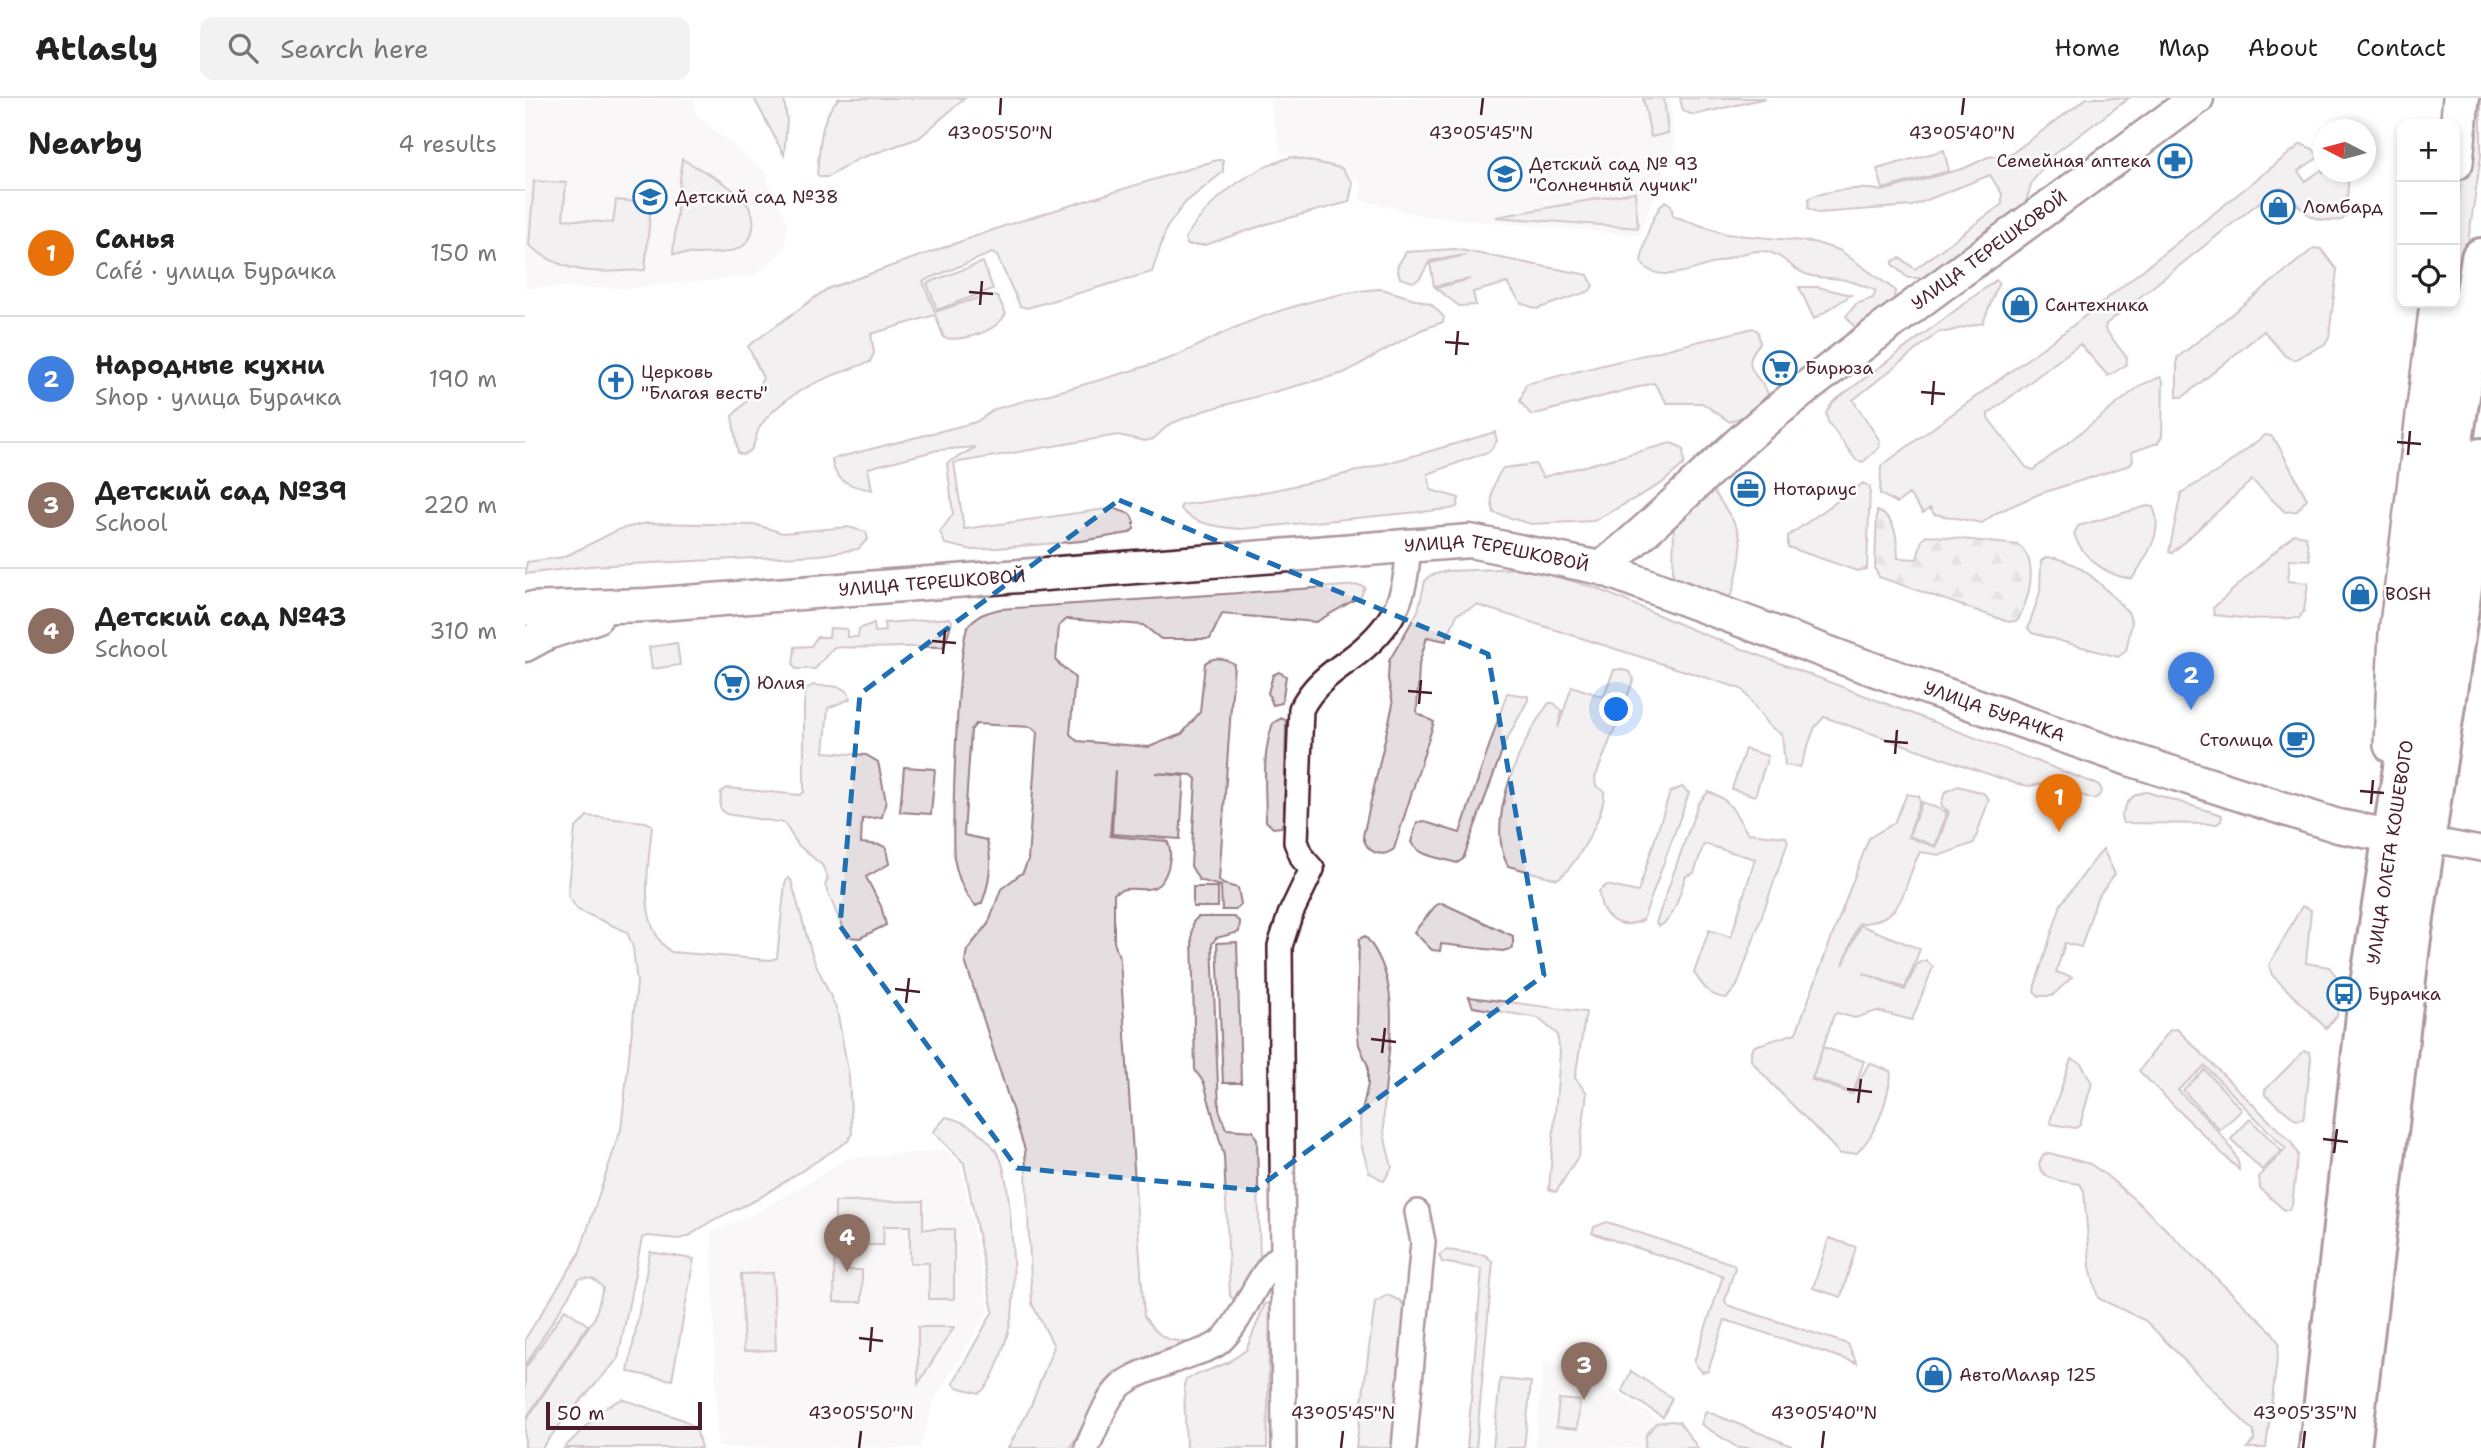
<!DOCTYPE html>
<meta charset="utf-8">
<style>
:root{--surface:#fff;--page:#f2f2f2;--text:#222;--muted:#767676;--line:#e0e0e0;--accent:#1f6fb2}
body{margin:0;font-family:"Shantell Sans",sans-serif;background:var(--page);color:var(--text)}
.controls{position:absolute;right:21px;top:21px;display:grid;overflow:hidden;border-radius:14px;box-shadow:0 4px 10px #0003}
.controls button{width:63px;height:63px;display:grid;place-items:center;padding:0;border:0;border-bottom:2px solid var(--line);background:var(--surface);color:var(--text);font:35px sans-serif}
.compass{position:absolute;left:1788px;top:21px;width:63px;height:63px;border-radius:50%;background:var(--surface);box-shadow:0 4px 10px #0003;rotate:276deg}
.scale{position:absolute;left:21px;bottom:18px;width:156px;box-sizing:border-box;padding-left:7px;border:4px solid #4a1f2b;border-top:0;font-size:19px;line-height:24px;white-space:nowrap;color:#4a1f2b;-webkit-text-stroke:5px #fff;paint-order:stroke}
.you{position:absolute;left:1092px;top:612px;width:24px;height:24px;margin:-18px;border:5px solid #fff;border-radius:50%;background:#1a73e8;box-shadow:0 0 0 10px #1a73e833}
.badge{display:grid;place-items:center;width:46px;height:46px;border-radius:50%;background:var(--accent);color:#fff;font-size:23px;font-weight:700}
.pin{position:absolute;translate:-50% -58px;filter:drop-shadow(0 2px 4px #0008)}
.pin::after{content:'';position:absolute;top:37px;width:24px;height:21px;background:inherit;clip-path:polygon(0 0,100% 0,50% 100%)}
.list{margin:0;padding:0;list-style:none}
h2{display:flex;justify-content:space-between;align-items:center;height:91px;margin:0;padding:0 28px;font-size:30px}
h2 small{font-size:23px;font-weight:400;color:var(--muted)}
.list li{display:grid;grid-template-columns:46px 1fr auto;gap:21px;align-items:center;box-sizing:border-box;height:126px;padding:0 28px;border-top:2px solid var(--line)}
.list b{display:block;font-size:26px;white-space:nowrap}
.list p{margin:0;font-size:23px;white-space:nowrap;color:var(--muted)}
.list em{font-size:23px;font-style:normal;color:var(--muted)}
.icon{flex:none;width:38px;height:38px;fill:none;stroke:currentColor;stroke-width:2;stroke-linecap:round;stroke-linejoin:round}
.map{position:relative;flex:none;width:1956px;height:1350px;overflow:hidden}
header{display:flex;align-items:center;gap:42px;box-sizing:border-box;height:98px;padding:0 35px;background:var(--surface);border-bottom:2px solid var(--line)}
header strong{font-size:33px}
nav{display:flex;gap:38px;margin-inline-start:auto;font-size:24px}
.search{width:490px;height:63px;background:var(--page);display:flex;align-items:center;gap:18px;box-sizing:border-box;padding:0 24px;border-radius:14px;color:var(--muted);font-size:26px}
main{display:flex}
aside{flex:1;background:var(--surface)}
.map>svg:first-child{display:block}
</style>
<header>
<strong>Atlasly</strong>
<div class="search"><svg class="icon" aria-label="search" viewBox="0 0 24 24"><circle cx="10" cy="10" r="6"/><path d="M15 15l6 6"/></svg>Search here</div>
<nav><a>Home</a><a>Map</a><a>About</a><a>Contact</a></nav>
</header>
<main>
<aside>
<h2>Nearby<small>4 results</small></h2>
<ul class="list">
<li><span class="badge" style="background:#e8710a">1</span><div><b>Санья</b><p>Café · улица Бурачка</p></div><em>150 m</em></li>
<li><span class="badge" style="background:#3f7fe0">2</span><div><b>Народные кухни</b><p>Shop · улица Бурачка</p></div><em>190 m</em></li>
<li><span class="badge" style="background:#8d6e63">3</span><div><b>Детский сад №39</b><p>School</p></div><em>220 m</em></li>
<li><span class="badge" style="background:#8d6e63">4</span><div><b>Детский сад №43</b><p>School</p></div><em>310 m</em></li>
</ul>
</aside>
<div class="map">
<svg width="1956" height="1350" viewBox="0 0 1956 1350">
<defs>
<pattern id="forest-firs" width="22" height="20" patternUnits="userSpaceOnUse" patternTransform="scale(1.75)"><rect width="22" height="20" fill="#e5dee0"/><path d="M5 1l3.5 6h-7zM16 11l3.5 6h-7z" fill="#c6bec0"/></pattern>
</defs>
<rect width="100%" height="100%" fill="#fff"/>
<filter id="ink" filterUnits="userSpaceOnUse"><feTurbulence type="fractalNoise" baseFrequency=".0143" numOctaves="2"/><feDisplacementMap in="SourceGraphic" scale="14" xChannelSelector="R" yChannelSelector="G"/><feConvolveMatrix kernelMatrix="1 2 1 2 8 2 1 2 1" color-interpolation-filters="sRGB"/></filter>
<g filter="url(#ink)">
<path fill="#f2eeef" d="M0,0h170v16l69,57 24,53 -4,25 -30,27 -125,12h-104z
M744,0h401l5,46 -36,92 -215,-20 -65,-16 3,-18 -31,-16 -50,-13z
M420,1052l15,14 29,146 -54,88 -15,50h-202l-7,-215 51,-23 86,-52z
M1019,1262l40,11 87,57 15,20h-151z"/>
<path fill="#e5dee0" stroke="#987e86" stroke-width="2" d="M229,0h30l3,23 -3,34z
M314,0h126l-46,40 -61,21 -30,18h-8l-3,-3c3,-27 2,-56 22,-76z
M1118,0h21l4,35 -17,4z
M1155,0h86l-72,17 -11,-4z
M1562,0h42l-75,56 -22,28 -8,27 -99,69h-17l-15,-13v-4l7,-3 15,11 87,-65v-10l-12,-19 -78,31 -94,7 -10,-5 1,-10c19,-8 53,-12 73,-7l83,-23 23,-11 23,-3z
M1943,0h13v58l-22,146 -4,1v-66z
M1776,46l12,5 6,8 -21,14 7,10 18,-12v3h26l-3,43 -4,5c-34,3 -38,-8 -59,-32l-7,1 -170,135 -1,5 22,29 -1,7 -18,11 -28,-32 -92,70v4l38,49 7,3 108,-85 19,-8 3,4 -1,55 -4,7 -26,9 1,8 -3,5 -91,29 -43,19 -14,10 -48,-9 -4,-6 -7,5 -14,-19 -12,9 -17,-9 1,-28 190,-139z
M1419,52l5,21 -66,18 -6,-20z
M766,59l50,11 12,15 -4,19 -79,21 -65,22h-18l-2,-7c26,-40 61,-67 106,-81z
M157,61c22,13 77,36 71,68 -1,7 -3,14 -10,19 -16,11 -51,7 -70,8z
M692,62h6v12l-38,31 -18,24 -15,45 -125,36 -7,-2 -23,-50 -5,-3 -69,28 12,31 52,-17 11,2 8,17c-12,19 -41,27 -62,24l-9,-23 -64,19 3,19 -4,9c-40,14 -82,27 -109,63 -5,7 -5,17 -10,25l-8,5 -5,-2 -6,-37 23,-23 8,-15 -15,-32 79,-57 180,-64z
M9,83l32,2 -3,36 50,4 3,-23 35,3 -6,67c-47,2 -78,7 -116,-25z
M1110,94l3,36 -142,-11z
M1140,103l6,4 2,11 53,18 87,8 26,8 56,40 -1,14 -36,27 -12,-15 10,-12 17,-6 3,-7c-10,-4 -21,-9 -31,-11 -12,-3 -25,-1 -37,-5 -17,-5 -27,-24 -47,-24 -32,-1 -98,44 -120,11 4,-21 9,-45 24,-61z
M1789,150l7,1 16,21 -8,67 -4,7 -31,16 -9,-4 -21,-25 -81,66h-6v-39z
M930,151l133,26 5,10 -3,6 -53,18 -16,-6 -14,-20 -34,9 3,13 -17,1 -23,-18 34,-9 -36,7 -4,-23 36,-8 -36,6 -10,17 -7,4 -13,-4 -3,-11 9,-15z
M458,164l10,27 -56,21 -10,-27z
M1471,182l3,2 -16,41 -37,9 -6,-1 -87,69 27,41 -1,7 -16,14 -7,-2 -28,-38 -2,-9 7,-11z
M1274,189h19l33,8 -37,24z
M857,191l49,15 13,13 -1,5 -22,8 -77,43 -141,38 -33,13 -17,15 -8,2 -27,-6 -164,28 10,66 149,-21 17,6 4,6v9l-5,4 -47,8 -109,9 -28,-6 -5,-12 13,-18 -6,-51 29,-16 -38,3 -70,18 4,22c-19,-3 -39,-8 -40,-31l144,-37 19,-13c57,-16 114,-30 170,-49 24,-8 44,-21 67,-31 38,-17 109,-39 150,-40z
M1228,230l5,3 2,12c-25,28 6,34 10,57l-14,11 -26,11 -28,-19h-35l-13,-20 -123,32 -11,-14 6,-17z
M970,334l2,9 -7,10 -62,23 3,16 28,8 -2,9 -7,2 -209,20c-20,-2 -48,-4 -61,-21l2,-3c107,-13 210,-42 313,-73z
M1740,337l6,1 6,7 30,56 -10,12 -12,1 -33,-32 -80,73 -3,-1 12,-59 39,-23z
M1146,345l12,5 1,16 -23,20 -67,37 -63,3 -37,-11c-5,-15 -1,-32 9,-45l32,-4 8,13z
M1338,385l7,4 -3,82 -10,2 -69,-24v-11z
M1187,391c33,48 35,48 20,105l-5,3 -41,-11 -13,-11 1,-53z
M1622,408l6,1c12,25 -8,52 -21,72 -25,-3 -50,-21 -58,-45l4,-8z
M122,425l110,2 26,8 65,-6 18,5 2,7 -10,10 -38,6 -231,11 -64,8 2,-12 37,-5 56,-28z
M1769,436l12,2 4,24 -20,-1 -2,22 20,2 -4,28 -5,7 -49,1 -36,-4 -1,-7z
M1521,459c36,2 58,31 82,55l4,10 -6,29 -8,6 -86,-24 -4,-5 12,-36 1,-31z
M1001,470l70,20 97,42 406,155 3,6 -4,6 -5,2 -48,-16 -15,3 -13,-2 -193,-67 -9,10 -15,40 -15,-2 -3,-30 -14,-10 -26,-36 -265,-84 -20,9 -11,27 -19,-4 -8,27 -2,49 17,9 -40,127c-13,10 -28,3 -31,-13l30,-132 -5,-25 1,-18 29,-50 7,-30 4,-5 17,-5z
M834,487l6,2 -4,9 -45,26 -94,-8 -12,25h-49l-18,-14 -76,-6 -8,7 -3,35 19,17 -5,56 7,7 72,6 33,-13 18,-22 5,-49c9,-7 20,-5 29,1l-15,216 4,4 15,4 3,16 -6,6h-13l-1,-24 -22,-6 -8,-14 5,-87 -4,-4 -37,-2 29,3 -4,63 -68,-5 3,-64 -5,66 57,5c5,8 3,18 1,27 -11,37 -36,11 -54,26v48l6,18 24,356c16,23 22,25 50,27l2,6 -49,9 -33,14 -44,76h-62l22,-40 24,-62 -22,-42 -7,-154 -60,-189 2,-11 21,-26 13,-35 22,-17 5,-12 9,-128 -6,-5 -55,-3 -5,6 -7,105 23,5c6,21 3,42 -5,63l-6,3c-13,-12 -19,-32 -22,-48 -3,-28 4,-214 14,-232 8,-11 20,-14 32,-17z
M425,520l2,3 -8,26c-37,-1 -73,2 -110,0l-19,22h-19l-3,-3 2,-19 16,-1 6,-9h12l1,-9 17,1v8h11l1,-8 15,-6 1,9 10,-1 -1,-8z
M152,545l3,22 -28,4 -3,-22z
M1096,571l9,3 4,7 -39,99 1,8 8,5c3,20 -30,80 -47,88l-49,-13c-24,-45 13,-126 41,-163h5l8,8 -4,17 14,-42 31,11 11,-27z
M754,574l7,4 -4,27 -9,2 -5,-12 5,-18z
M288,587c13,2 36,-2 37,14l-22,9 -4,44 42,3 12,7 8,39 -4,16 -20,2 -1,24 20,2 5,3 3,16 -23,13 15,29 5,19 -26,13 -13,-1 -3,-5 -19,-47 3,-7 -6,-13 -24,-20 -14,-22 -58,-9 -6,-6 1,-16 6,-4 73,7 4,-3v-88l2,-15z
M982,595l21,3v4l-23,43 -42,116 -6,4c-14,-5 -39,-6 -46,-21l6,-19 5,-2 38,12z
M757,620l4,3 -2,100 -3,6 -8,1 -7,-7c0,-34 -5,-64 7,-98z
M1220,651l23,7 -13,40 -23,-7z
M379,669l31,2 -4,45 -31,-2z
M1433,688l25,7 6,6 -15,44 -33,12 -21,-3c-20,37 -11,67 -62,72l-15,41 17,-40 60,24 -15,39 -42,-15 42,17 12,-26 9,-4 7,7 -21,53 -35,-9 -22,7 -18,-5 -3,2 -22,65 40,14 17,-31 21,8 1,4c-5,30 -13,56 -34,78l-17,1c-29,-32 -62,-61 -89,-94v-10l4,-4 41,-13 73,-195 25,-15 13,-29 12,2 1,6 -12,35 28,10 13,-35 -8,-7 4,-13z
M1157,689l7,6 -46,127c-26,12 -43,-4 -44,-29l8,-6 31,7 32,-100z
M1183,694c24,7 26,22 40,41l38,4 2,5 -51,144 -10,12c-18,-1 -23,-11 -33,-25l15,-43 22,7 24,-78 -51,-15 -10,29 -8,3c-6,14 -11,45 -27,50l-3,-3 42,-119z
M1622,694l75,23 -1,6 -4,3 -94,-1 -2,-6c5,-14 10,-24 26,-25z
M1397,704l25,10 -12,34 -26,-10z
M62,718l59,6 6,3c-3,40 -17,100 19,127l99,8 7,-2 8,-75 3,-5 3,2 22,78 24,52 12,66 3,58 -4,7 -92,59 -43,20 -24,16 -10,3 -32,-3 -5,2 -24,121 -52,58 -24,31h-17v-26l70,-105 8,-29c-7,-9 -13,-11 -24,-9l-54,87v-27l54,-85 42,-125 16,-145 -4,-36 -6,-16 -49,-22 -10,-14 7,-67z
M1578,751l12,25 -18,24 -16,49 -16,-4 -9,29 16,5 -20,19h-13l-5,-5 1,-6 26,-81z
M668,789h25v20h-25z
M917,805l71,33v12l-10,3 -62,-7 -1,7 -8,-1 -18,-18 22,-27z
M1777,808l9,4 -5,53 23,4 11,14 -3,35 -11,12 -54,-53 -3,-10z
M673,819h36l6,5 -1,10 -23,6 -4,6 7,165 7,20 27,2 4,9 3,120 -23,42 -7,-6 -6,-140 -20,-73 -9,-13 -3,-136 1,-12z
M840,838c47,55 15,131 19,194 1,13 5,25 8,37l-8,14 -15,-9 -8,-28 -1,-24 8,-36v-18l-9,-21 -2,-19 2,-87z
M712,844l4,141h-18l-6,-140z
M944,899l117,15 -11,66 12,15 -8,62 -23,37 -7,-3 11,-136 -3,-19 -19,-16 -65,-11z
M1652,931l114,113 7,12 -6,51 -3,5h-5l-24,-22 -1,-12 27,-27 -81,-83 -27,24c16,17 63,58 61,80l-100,-99 31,-41z
M1298,949l41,14 -11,32 -41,-15z
M1779,953l6,1 1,6 -6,54 -2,7 -7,1 -31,-25v-5z
M1546,961l10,4 11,20 -12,42 -5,3 -23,-4 -2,-3z
M1680,972l37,40 -22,20 -37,-40z
M421,1019c21,4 45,21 54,41 11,24 15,118 13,146 -1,19 -17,80 -34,89l-22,-6 -4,-4 40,-72 -29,-148 -31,-31z
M1725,1021l32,32 -20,19 -31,-31z
M1524,1055l41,11 16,11 37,32 129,125 7,11 -13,105h-19l7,-8v-8l-108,-111 -48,-23 -8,-31 -6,-76 -4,-7c-16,-3 -37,-2 -41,-20l4,-9z
M398,1103v28h31v70h-25v-36h-19v-37h-26l-1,19h-38v25h17v32h-28l1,-100z
M1082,1124l126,42 2,4 -10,32 2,5 121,39 9,19 -132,-43 -17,51 -6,1 -8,-10 29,-86 -131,-43 2,-6z
M1304,1140l27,9 -15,50 -28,-9z
M921,1152l39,5 8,7 -17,186h-9l15,-179 -40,-7 -3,-7z
M125,1154l44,7 -22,121 -44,-8z
M248,1175l3,77 -32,1 -3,-77z
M862,1197l14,6 6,13 -12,134h-39l19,-146z
M745,1205l-3,145h-81l-2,-63 2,-6 41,-16 19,-13 19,-46z
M40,1211l23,16 -63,95v-51z
M393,1229h36l-36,57z
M1106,1273l41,27 -9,19 -41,-26z
M975,1281l31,3 -7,66h-31z
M97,1301l59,20 15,9 5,20h-137l41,-41z
M1034,1301l21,2 -3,28 -21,-2z
M1181,1313l86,35 -1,2h-53l-37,-24z
M1146,1323l8,1 19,26h-53l1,-13 10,-12z"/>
<path fill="url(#forest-firs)" stroke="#987e86" stroke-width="2" d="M1352,413c20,6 20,30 21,47l19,1 5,-19 4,-5 92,10c22,16 11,54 0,75l-9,2 -130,-45 -4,-8z"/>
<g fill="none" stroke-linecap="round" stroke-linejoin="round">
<defs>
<path id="street" d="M1900,744l24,1 32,6
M758,1156l1,194
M562,1350c29,-67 25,-65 95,-90 12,-5 29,-8 39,-17 25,-24 35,-69 62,-87l-3,-308 10,-31 22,-46 -9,-10 -7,-17 5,-133c12,-23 27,-34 48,-49 43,-31 59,-62 59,-115
M879,1350l19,-206 -6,-30"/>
<g id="secondary">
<path id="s1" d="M1076,470c63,-49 115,-109 178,-159 136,-108 279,-207 418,-311"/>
<path id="s2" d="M0,511l122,-4 823,-64 131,27 255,95 273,96 209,67 53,10"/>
<path d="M0,547l22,-12 49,-16"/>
</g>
<path id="primary" d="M1930,64l6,-64
M1867,647l5,-112 41,-330"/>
<g id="highway">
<path id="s3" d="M1794,1350l49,-451 113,-739"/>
<path d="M1826,1350l59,-503 71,-487"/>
</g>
</defs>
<use href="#street" stroke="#4a1f2b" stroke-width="28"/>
<use href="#secondary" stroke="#4a1f2b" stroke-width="37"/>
<use href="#primary" stroke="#4a1f2b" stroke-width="40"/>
<use href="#highway" stroke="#4a1f2b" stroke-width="44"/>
<use href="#street" stroke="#fff" stroke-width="23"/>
<use href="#secondary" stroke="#fff" stroke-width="32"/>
<use href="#primary" stroke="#fff" stroke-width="35"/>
<use href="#highway" stroke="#fff" stroke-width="38"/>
</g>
</g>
<path d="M0 0H1956V1350H0ZM594,402l369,154 56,321 -289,215 -238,-22 -177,-242 20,-232z" fill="#fff" fill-opacity=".55" fill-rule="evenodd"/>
<path fill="none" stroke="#1f6fb2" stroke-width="5" stroke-dasharray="14 9" stroke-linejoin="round" d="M594,402l369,154 56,321 -289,215 -238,-22 -177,-242 20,-232z"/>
<path fill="none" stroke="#4a1f2b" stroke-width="2.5" d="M475,17l1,-17M956,17l2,-17M1437,17l2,-17M444,194l24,2M455,207l2,-24M920,244l24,2M931,257l2,-24M1396,294l24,2M1407,307l2,-24M1872,344l24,2M1883,357l2,-24M407,543l24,2M418,556l2,-24M883,593l24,2M894,606l2,-24M1359,643l24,2M1370,656l2,-24M1835,693l24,2M1846,706l2,-24M370,891l25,3M381,905l3,-25M846,941l25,3M857,955l3,-25M1322,991l25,3M1333,1005l3,-24M1798,1041l25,3M1809,1055l3,-24M334,1240l24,3M345,1254l2,-25M334,1350l2,-17M816,1350l2,-17M1297,1350l2,-17M1778,1350l2,-17"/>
<defs>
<symbol id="pharmacy-ring" viewBox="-11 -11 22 22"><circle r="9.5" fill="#fff" stroke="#1f6fb2" stroke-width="1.5"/><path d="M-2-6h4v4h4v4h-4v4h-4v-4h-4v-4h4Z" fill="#1f6fb2"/></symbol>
<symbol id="school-ring" viewBox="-11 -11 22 22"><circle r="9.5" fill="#fff" stroke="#1f6fb2" stroke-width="1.5"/><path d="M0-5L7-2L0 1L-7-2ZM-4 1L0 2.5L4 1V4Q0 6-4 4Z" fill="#1f6fb2"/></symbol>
<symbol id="shop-ring" viewBox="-11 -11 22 22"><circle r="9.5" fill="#fff" stroke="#1f6fb2" stroke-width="1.5"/><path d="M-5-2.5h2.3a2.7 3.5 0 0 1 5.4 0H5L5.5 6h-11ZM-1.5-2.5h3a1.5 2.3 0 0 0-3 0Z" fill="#1f6fb2"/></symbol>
<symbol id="supermarket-ring" viewBox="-11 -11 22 22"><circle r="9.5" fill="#fff" stroke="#1f6fb2" stroke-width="1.5"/><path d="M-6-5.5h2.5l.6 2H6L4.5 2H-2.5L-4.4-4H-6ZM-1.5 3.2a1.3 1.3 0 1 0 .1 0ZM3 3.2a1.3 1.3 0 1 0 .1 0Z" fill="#1f6fb2"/></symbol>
<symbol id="church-ring" viewBox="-11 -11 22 22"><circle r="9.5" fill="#fff" stroke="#1f6fb2" stroke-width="1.5"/><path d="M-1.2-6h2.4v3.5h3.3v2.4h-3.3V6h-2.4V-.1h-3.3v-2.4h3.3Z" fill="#1f6fb2"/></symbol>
<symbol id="office-ring" viewBox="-11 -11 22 22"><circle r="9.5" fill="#fff" stroke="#1f6fb2" stroke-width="1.5"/><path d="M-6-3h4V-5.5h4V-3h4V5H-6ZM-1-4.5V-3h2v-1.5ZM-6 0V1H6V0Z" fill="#1f6fb2"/></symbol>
<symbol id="cafe-ring" viewBox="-11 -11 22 22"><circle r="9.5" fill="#fff" stroke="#1f6fb2" stroke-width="1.5"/><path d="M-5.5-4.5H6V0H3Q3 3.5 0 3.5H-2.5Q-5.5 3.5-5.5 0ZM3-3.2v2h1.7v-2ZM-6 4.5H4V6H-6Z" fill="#1f6fb2"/></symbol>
<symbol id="bus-ring" viewBox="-11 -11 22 22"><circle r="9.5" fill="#fff" stroke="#1f6fb2" stroke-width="1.5"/><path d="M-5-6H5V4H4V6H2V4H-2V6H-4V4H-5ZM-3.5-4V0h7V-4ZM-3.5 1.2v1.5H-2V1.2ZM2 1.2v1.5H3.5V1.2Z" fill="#1f6fb2"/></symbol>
</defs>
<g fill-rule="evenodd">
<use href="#pharmacy-ring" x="1631" y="44" width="38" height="38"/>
<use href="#school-ring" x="961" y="57" width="38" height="38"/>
<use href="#school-ring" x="106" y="80" width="38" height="38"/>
<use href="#shop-ring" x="1734" y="90" width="38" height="38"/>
<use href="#shop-ring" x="1476" y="188" width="38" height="38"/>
<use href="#supermarket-ring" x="1236" y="251" width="38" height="38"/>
<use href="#church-ring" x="72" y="265" width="38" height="38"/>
<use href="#office-ring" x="1204" y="372" width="38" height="38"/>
<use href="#shop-ring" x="1816" y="477" width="38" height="38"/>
<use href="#supermarket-ring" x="188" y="566" width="38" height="38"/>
<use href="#cafe-ring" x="1753" y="623" width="38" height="38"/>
<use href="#bus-ring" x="1800" y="877" width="38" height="38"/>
<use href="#shop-ring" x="1390" y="1258" width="38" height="38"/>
</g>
<g text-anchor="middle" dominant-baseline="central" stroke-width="5" stroke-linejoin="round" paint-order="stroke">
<g font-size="18" fill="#4a1f2b" stroke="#fff" text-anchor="start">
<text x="1626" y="63" text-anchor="end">Семейная аптека</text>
<text x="1004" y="66">Детский сад № 93<tspan x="1004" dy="21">"Солнечный лучик"</tspan></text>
<text x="150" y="99">Детский сад №38</text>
<text x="1778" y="109">Ломбард</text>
<text x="1520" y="207">Сантехника</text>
<text x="1280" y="270">Бирюза</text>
<text x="116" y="274">Церковь<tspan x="116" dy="21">"Благая весть"</tspan></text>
<text x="1248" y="391">Нотариус</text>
<text x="1860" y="496">BOSH</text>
<text x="232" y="585">Юлия</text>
<text x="1748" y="642" text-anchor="end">Столица</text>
<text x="1843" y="896">Бурачка</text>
<text x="1434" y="1277">АвтоМаляр 125</text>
</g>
<g font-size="18" fill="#4a1f2b" stroke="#fff">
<text stroke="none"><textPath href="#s1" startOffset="502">УЛИЦА ТЕРЕШКОВОЙ</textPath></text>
<text stroke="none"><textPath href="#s2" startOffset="975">УЛИЦА ТЕРЕШКОВОЙ</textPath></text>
<text stroke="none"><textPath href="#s2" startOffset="408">УЛИЦА ТЕРЕШКОВОЙ</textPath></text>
<text stroke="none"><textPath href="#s2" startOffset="1500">УЛИЦА БУРАЧКА</textPath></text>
<text stroke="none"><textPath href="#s3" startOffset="600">УЛИЦА ОЛЕГА КОШЕВОГО</textPath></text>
</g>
</g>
<g font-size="18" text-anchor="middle" fill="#4a1f2b" stroke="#fff" stroke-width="5" stroke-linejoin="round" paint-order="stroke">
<text x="475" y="41">43°05'50"N</text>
<text x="956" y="41">43°05'45"N</text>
<text x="1437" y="41">43°05'40"N</text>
<text x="336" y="1321">43°05'50"N</text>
<text x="818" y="1321">43°05'45"N</text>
<text x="1299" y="1321">43°05'40"N</text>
<text x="1780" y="1321">43°05'35"N</text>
</g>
</svg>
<div class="controls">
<button>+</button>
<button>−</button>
<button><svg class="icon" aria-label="locate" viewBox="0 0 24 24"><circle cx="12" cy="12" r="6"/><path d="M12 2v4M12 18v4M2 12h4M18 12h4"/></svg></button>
</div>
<svg class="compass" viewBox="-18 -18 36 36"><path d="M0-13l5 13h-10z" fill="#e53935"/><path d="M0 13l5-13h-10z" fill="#767676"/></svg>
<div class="scale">50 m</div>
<div class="you"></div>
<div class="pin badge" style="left:1534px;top:734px;background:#e8710a">1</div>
<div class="pin badge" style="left:1666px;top:612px;background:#3f7fe0">2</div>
<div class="pin badge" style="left:1059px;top:1302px;background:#8d6e63">3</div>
<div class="pin badge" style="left:322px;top:1174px;background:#8d6e63">4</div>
</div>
</main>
